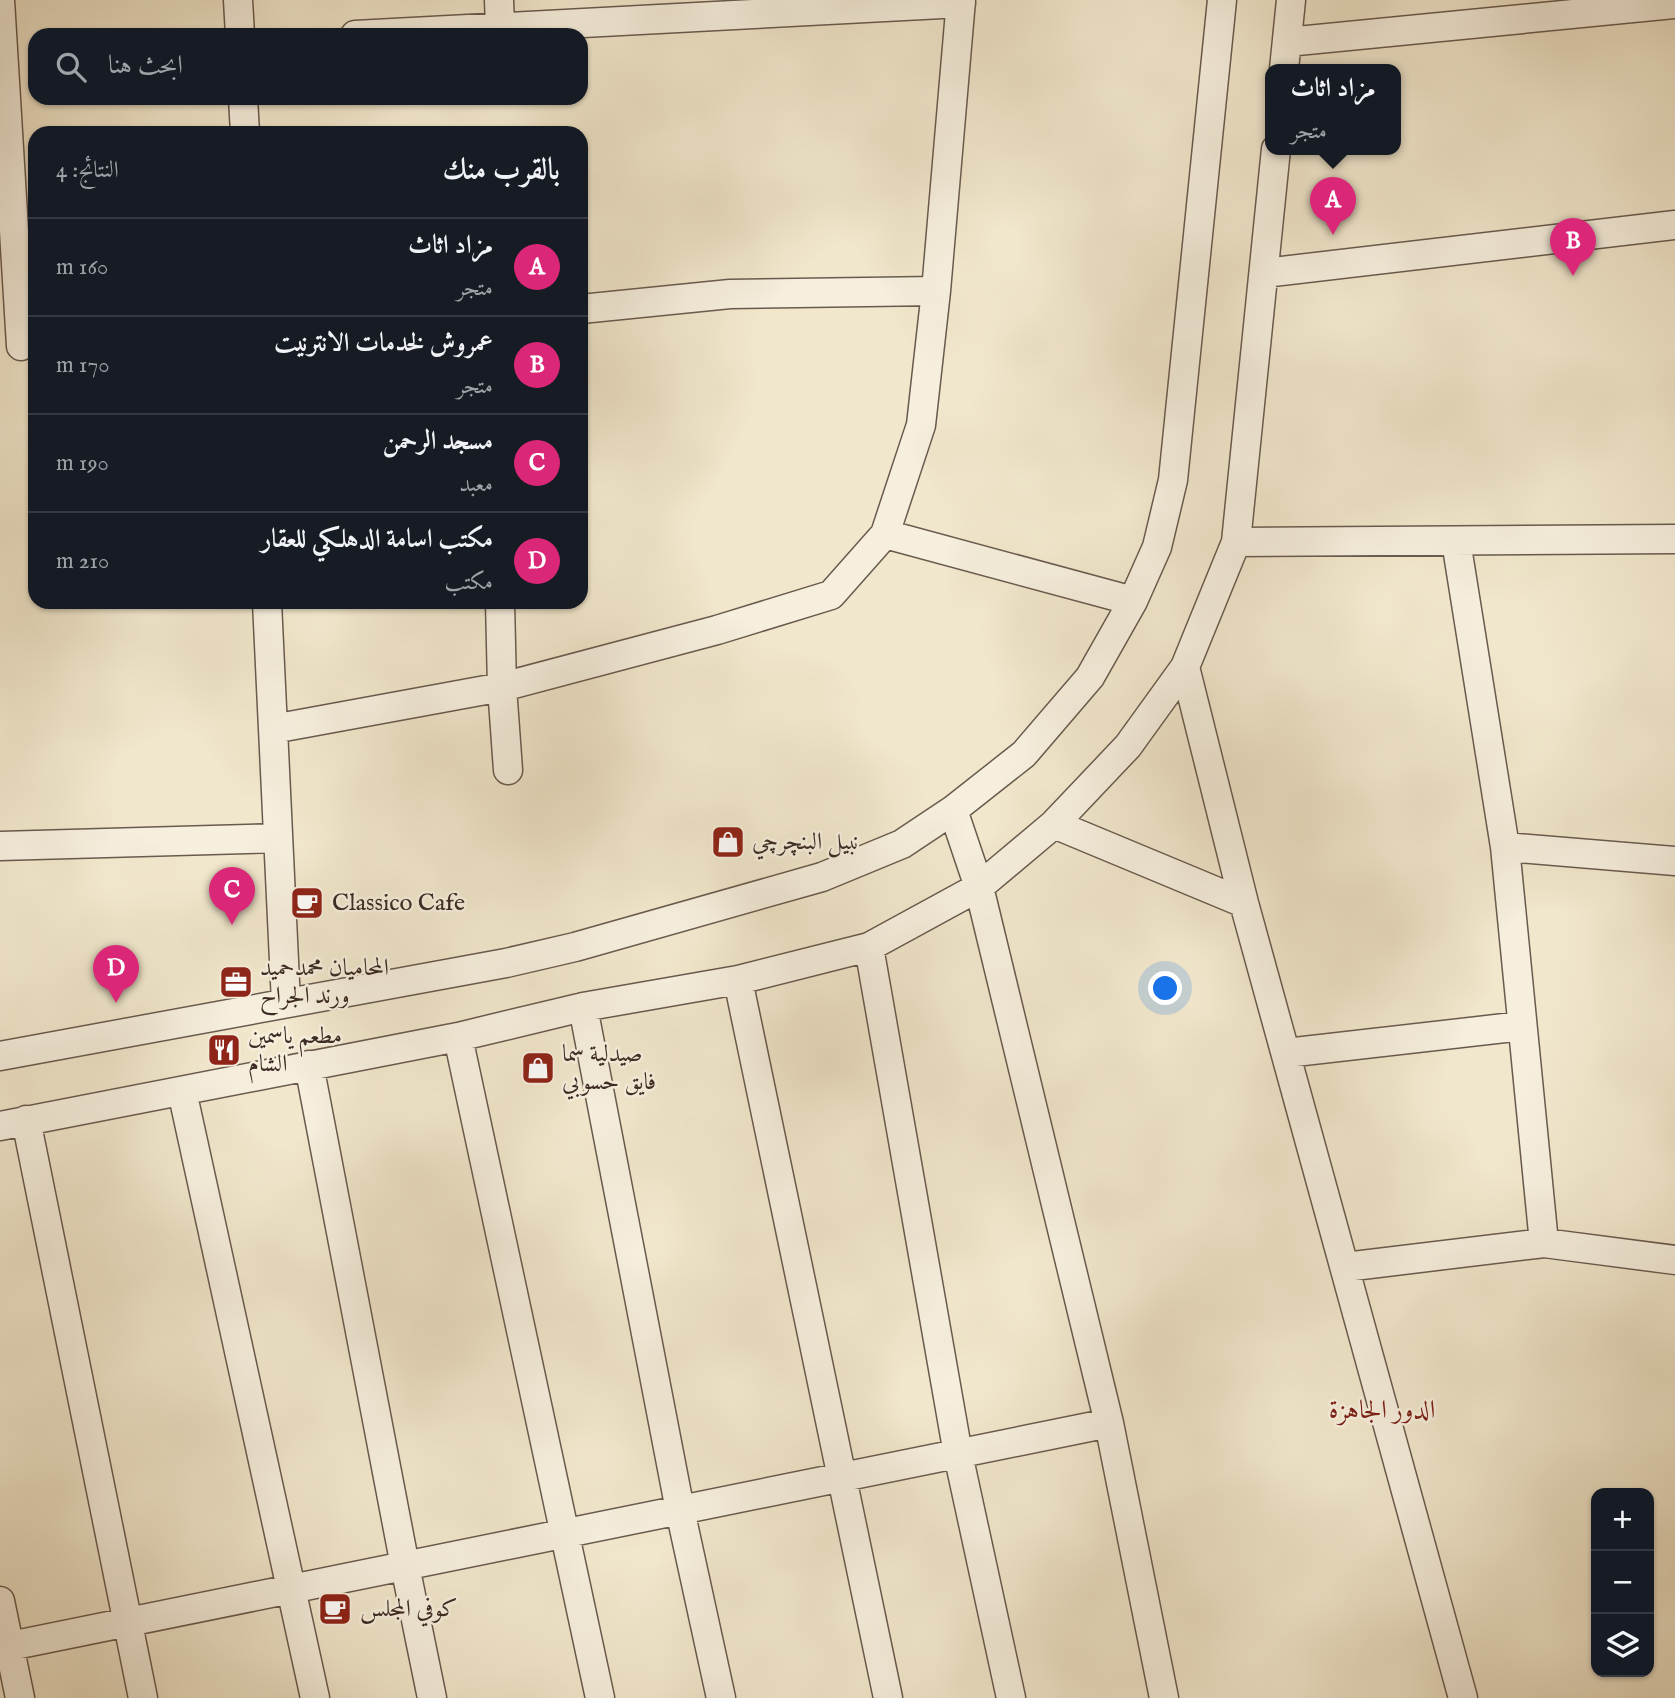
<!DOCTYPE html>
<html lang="ar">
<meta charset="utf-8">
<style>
:root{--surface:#171b24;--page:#20242c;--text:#f1f3f6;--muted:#9ea1a6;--line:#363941;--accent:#db2777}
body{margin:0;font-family:"IM FELL English",Amiri,serif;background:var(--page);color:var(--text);direction:rtl}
.controls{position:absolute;right:21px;bottom:21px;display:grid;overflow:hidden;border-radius:14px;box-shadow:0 2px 5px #0004}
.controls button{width:63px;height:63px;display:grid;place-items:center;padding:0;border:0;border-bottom:2px solid var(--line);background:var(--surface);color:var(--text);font:35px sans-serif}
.you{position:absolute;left:1166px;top:989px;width:24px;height:24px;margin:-18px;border:5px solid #fff;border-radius:50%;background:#1a73e8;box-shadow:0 0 0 10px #1a73e833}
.badge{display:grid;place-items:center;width:46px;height:46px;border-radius:50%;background:var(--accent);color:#fff;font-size:23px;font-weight:700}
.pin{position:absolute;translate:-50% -58px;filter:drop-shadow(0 2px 4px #0008)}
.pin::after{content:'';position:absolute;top:37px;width:24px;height:21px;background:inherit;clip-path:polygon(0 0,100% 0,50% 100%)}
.popup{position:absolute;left:1265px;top:64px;width:136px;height:91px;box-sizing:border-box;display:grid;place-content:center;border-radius:14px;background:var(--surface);filter:drop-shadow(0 2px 5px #0005);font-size:23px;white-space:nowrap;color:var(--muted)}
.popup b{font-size:26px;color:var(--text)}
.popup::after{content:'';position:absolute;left:50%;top:100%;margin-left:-14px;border:14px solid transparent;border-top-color:var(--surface)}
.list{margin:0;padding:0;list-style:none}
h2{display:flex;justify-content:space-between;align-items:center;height:91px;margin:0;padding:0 28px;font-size:30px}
h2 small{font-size:23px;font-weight:400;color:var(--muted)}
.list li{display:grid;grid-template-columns:46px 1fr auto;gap:21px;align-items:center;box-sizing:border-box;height:98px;padding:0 28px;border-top:2px solid var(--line)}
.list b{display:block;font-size:26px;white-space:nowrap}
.list p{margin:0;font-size:23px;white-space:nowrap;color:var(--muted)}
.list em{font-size:23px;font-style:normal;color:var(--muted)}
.icon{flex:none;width:38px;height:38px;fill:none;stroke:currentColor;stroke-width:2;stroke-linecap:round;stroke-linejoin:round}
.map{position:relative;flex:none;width:1675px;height:1698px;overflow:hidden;direction:ltr}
.search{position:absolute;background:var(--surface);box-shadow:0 2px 5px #0004;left:28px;top:28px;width:560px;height:77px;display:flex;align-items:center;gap:18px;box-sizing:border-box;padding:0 24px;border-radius:21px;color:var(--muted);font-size:26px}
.panel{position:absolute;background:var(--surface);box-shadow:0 2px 5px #0004;left:28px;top:126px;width:560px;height:483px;border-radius:21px;direction:rtl}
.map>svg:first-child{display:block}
</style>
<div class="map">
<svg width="1675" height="1698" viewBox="0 0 1675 1698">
<rect width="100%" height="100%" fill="#f1e7cc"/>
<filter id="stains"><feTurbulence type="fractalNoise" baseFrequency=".00286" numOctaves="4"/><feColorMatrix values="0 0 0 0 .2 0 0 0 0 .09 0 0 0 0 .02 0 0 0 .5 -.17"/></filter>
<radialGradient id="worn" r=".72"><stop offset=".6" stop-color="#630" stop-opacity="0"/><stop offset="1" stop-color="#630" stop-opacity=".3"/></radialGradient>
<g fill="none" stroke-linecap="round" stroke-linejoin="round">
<defs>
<path id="street" d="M0,0l21,346
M238,0l2,35
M499,0l1,27
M355,35l606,-32
M1287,42l388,-38
M1284,69l7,-69
M243,98l2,35
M1264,273l411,-48
M581,309l149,-15 206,-3
M885,534l248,67
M1456,541l49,306 39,396
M1236,542l439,-3
M267,602l19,401
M500,602l2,85 6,83
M1185,667l59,236 219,795
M273,729l229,-42 215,-57 114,-35 54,-61 36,-109 15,-134 25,-291
M953,810l26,77 130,536 55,275
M1054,824l190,79
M0,846l278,-8
M1505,847l170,14
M869,947l89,507 53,244
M738,980l150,718
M583,1007l97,503 41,188
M458,1037l142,661
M1286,1053l236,-27
M0,1056l506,-93 69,-16 247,-70 80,-33 51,-34 71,-56 66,-77 43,-76 24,-54 16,-67 49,-480
M309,1065l96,501 27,132
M182,1091l133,607
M26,1120l117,578
M0,1126l458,-89 125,-30 155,-27 131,-33 110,-60 75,-63 74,-78 57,-79 51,-125 40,-393
M1345,1267l199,-24 131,17
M0,1601l20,97
M0,1648l1109,-225"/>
</defs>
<use href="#street" stroke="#695a4e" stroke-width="31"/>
<use href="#street" stroke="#f6efde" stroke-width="28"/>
</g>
<defs>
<symbol id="shop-square" viewBox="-11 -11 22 22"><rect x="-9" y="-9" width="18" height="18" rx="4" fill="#8f2418" stroke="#f6efde"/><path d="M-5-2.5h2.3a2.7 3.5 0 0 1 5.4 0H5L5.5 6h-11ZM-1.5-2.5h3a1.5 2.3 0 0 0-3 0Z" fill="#fff"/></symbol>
<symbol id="cafe-square" viewBox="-11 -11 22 22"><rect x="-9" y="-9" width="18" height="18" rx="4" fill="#8f2418" stroke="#f6efde"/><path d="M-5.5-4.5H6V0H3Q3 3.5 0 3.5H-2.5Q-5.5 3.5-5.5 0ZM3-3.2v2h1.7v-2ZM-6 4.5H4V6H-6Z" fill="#fff"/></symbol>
<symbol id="office-square" viewBox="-11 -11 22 22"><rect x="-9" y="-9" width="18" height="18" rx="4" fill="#8f2418" stroke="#f6efde"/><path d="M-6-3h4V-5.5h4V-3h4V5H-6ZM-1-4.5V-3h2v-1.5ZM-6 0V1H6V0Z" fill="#fff"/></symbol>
<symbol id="restaurant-square" viewBox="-11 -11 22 22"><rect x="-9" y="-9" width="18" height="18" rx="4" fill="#8f2418" stroke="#f6efde"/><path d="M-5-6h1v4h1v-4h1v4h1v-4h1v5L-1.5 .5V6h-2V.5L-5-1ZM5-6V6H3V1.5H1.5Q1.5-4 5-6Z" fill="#fff"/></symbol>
</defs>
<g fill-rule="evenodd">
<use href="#shop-square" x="709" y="823" width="38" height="38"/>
<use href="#cafe-square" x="288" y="884" width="38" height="38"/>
<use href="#office-square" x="217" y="963" width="38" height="38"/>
<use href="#restaurant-square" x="205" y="1031" width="38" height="38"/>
<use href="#shop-square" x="519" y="1049" width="38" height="38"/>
<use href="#cafe-square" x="316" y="1590" width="38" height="38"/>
</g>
<g text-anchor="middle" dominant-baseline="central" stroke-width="5" stroke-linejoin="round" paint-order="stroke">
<g font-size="24" fill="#3c2b24" stroke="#f6efde" text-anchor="start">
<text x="752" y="842">نبيل البنچرچي</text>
<text x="332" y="903">Classico Cafe</text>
<text x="260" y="968">المحاميان محمدحميد<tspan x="260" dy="28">ورند الجراح</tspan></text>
<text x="248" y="1036">مطعم ياسمين<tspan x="248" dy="28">الشام</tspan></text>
<text x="562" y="1054">صيدلية سما<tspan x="562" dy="28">فايق حسوبي</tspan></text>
<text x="360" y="1609">كوفي المجلس</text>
</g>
<g font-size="26" fill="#7a1f14" stroke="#f6efde">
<text x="1382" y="1410">الدور الجاهزة</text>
</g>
</g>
<rect width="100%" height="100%" filter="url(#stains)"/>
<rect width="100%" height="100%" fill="url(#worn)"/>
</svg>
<div class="controls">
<button>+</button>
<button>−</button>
<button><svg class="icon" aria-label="layers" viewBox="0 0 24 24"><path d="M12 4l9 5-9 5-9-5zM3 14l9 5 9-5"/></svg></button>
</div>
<div class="you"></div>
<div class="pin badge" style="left:1333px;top:235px">A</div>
<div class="popup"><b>مزاد اثاث</b>متجر</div>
<div class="pin badge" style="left:1573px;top:276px">B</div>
<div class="pin badge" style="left:232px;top:925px">C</div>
<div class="pin badge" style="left:116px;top:1003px">D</div>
<div class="search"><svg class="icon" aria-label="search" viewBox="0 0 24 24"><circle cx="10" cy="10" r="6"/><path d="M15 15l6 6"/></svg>ابحث هنا</div>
<section class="panel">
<h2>بالقرب منك<small>النتائج: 4</small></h2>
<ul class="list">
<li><span class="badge">A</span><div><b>مزاد اثاث</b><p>متجر</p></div><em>160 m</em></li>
<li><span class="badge">B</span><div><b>عمروش لخدمات الانترنيت</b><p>متجر</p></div><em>170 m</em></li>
<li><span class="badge">C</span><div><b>مسجد الرحمن</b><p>معبد</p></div><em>190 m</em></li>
<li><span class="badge">D</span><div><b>مكتب اسامة الدهلكي للعقار</b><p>مكتب</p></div><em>210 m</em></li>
</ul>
</section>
</div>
